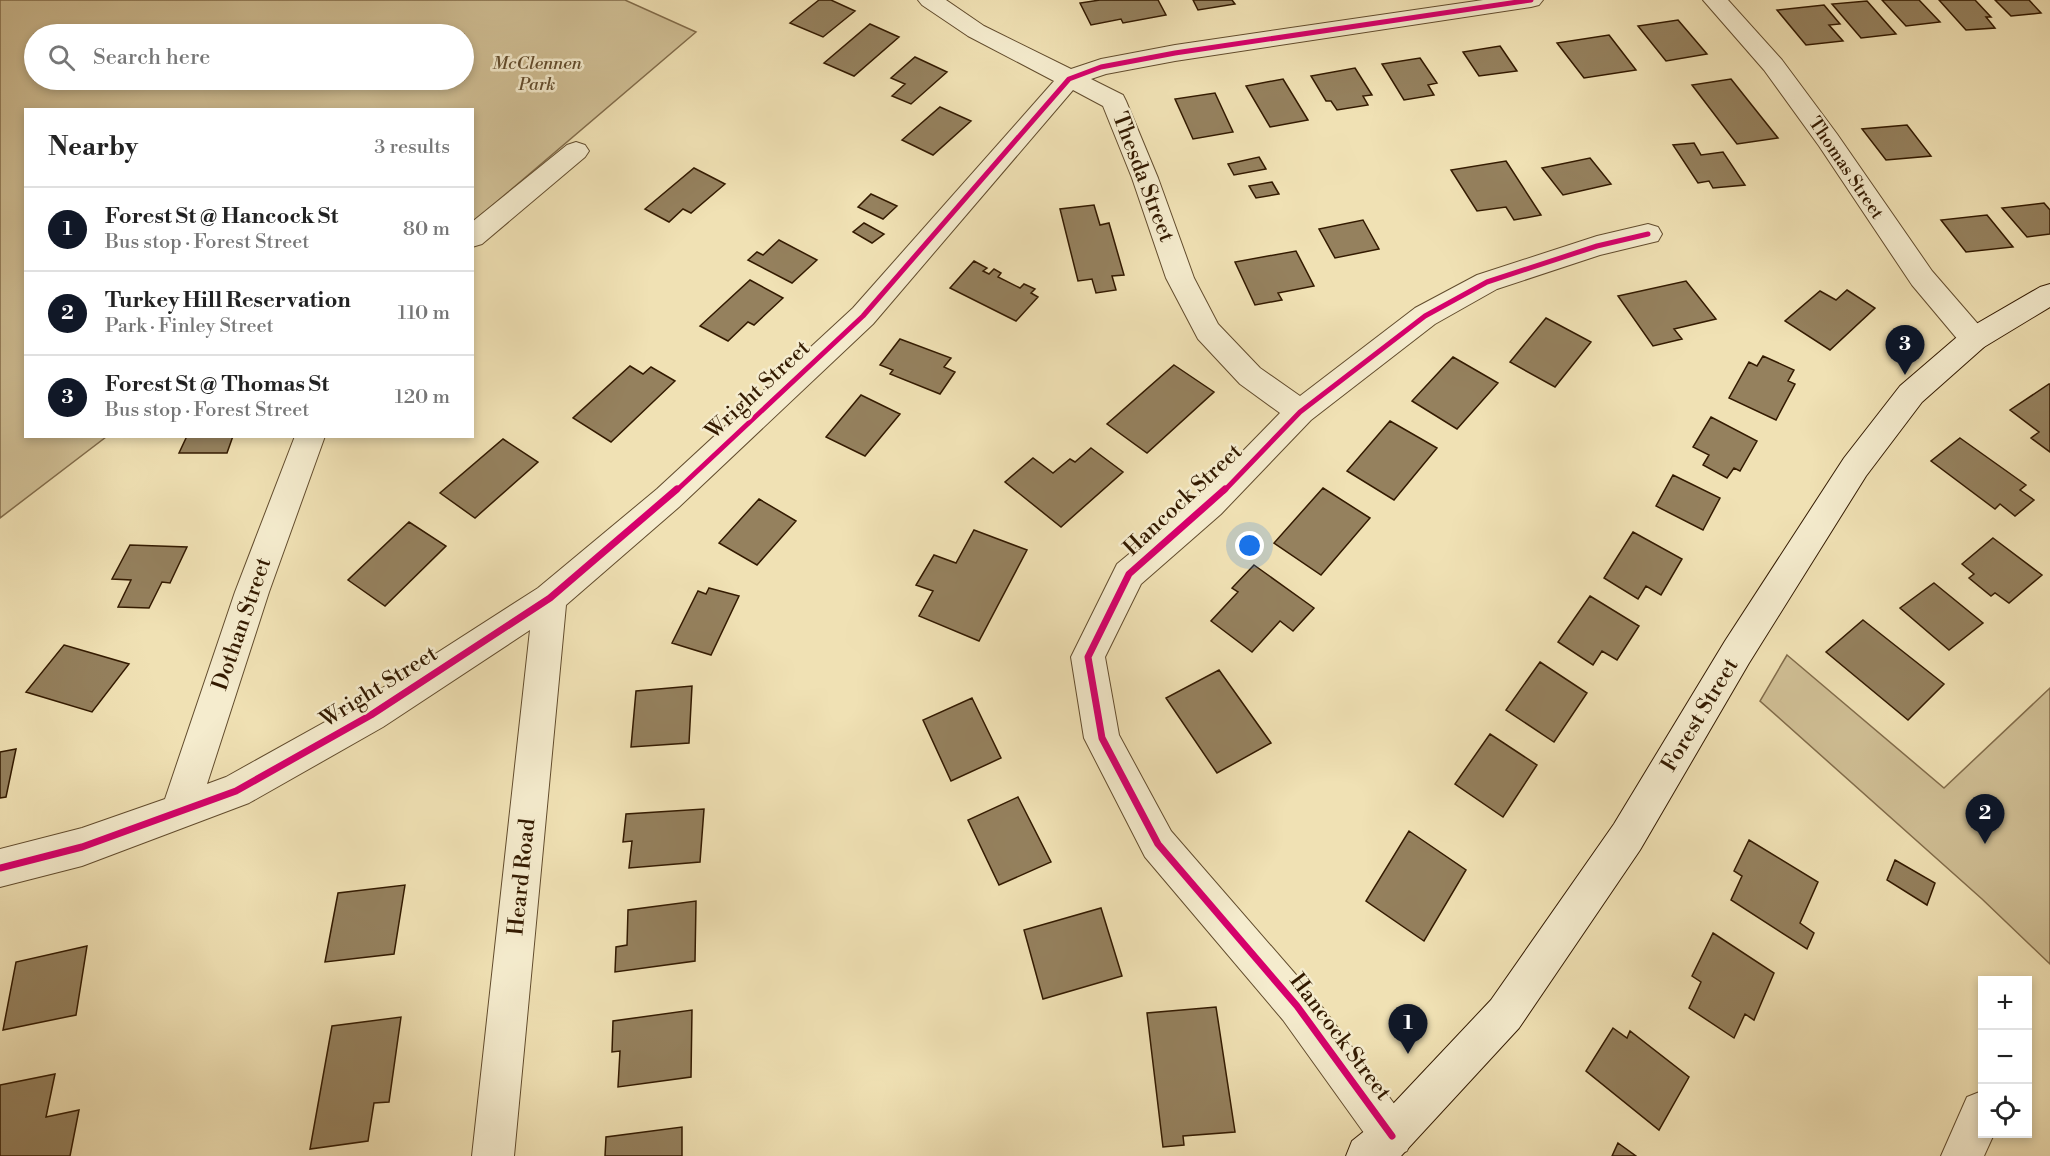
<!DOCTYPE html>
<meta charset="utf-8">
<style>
:root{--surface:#fff;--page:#f6f6f6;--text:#222;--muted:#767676;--line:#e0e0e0;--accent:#111827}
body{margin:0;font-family:"Libre Bodoni",serif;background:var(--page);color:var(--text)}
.controls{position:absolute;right:18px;bottom:18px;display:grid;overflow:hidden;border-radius:0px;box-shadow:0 3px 9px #0003}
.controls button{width:54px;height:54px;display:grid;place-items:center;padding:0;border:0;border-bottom:2px solid var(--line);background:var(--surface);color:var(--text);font:30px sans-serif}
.you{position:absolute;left:1250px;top:546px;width:21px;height:21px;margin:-15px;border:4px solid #fff;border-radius:50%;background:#1a73e8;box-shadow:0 0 0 9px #1a73e833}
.badge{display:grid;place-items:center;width:39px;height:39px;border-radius:50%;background:var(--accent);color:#fff;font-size:20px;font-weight:700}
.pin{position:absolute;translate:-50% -50px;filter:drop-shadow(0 2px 3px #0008)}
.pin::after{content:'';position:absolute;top:32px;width:21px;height:18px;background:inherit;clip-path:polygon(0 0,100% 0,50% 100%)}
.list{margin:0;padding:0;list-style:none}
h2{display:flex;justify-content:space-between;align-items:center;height:78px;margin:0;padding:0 24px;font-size:26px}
h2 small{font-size:20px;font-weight:400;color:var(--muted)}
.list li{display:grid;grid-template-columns:39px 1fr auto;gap:18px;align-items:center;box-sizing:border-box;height:84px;padding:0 24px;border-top:2px solid var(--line)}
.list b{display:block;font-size:22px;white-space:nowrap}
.list p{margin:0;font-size:20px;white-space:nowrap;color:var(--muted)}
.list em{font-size:20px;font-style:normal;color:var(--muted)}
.icon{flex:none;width:33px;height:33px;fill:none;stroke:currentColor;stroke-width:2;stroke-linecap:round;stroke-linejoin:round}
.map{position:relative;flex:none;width:2050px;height:1156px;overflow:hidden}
.search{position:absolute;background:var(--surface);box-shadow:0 3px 9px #0003;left:24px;top:24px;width:450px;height:66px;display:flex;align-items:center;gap:15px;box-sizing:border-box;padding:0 21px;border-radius:33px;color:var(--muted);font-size:22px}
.panel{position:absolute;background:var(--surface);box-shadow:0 3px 9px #0003;left:24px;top:108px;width:450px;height:330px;border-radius:0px}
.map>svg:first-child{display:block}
</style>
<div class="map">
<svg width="2050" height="1156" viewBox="0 0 2050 1156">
<rect width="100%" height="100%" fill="#f0e1b4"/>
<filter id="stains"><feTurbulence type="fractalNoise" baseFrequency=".00333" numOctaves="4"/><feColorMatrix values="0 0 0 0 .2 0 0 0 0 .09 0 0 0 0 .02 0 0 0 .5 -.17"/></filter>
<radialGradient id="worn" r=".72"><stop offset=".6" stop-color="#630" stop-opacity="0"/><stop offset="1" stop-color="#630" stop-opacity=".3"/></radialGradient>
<path fill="#d0bf95" stroke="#826c4a" stroke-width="1.5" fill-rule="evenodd" d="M0,0h625l71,32 -223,190 -1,-112h-446v326l80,1 -106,81zM34,34h430v46h-430z
M1787,655l157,133 106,-100v276l-68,-65 -222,-198z"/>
<path fill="#95815e" stroke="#331a00" stroke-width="1.5" d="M819,0h12l24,11 -32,26 -33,-14z
M1100,0h58l8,15 -43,8 -2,-4 -30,6 -11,-22z
M1193,0h39l3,4 -37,6z
M1882,0h37l21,22 -34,4z
M1939,0h36l16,17h-5l9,11 -29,2z
M1995,0h34l12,13 -30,3z
M1867,1l29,33 -35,4 -29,-34z
M1824,5l16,19 -11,1 14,16 -37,4 -29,-35z
M1678,20l29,34 -41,7 -28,-35z
M870,24l29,13 -45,39 -30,-13z
M1609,35l27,35 -52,8 -27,-35z
M1500,46l17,25 -38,5 -16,-24z
M915,57l32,15 -36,32 -19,-8 13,-12 -14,-6z
M1420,58l17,25 -9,2 6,10 -30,5 -22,-36z
M1355,68l17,27 -9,1 5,9 -31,5 -6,-9h-5l-15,-25z
M1283,79l25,41 -38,7 -24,-41z
M1731,79l47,59 -41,6 -45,-59z
M1215,93l18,39 -40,7 -18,-40z
M940,107l31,14 -38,34 -31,-15z
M1907,125l24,31 -45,4 -24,-31z
M1694,143l7,12 22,-3 22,33 -32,3 -4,-7 -11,2 -25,-38z
M1259,157l7,12 -32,6 -6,-11z
M1590,158l21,26 -48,11 -21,-27z
M1506,161l35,54 -27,5 -8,-13 -29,4 -26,-41z
M694,168l31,16 -34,29 -8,-4 -14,13 -24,-13z
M1272,182l7,12 -23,4 -7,-12z
M871,194l26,12 -14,13 -25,-12z
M2044,203l6,7v24l-23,3 -25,-29z
M1094,205l6,20 9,-2 15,52 -12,1 4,14 -20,3 -4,-14 -14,2 -18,-72z
M1987,215l26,32 -47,5 -25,-32z
M1363,220l16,29 -44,9 -16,-29z
M864,223l20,11 -12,9 -19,-11z
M779,240l38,20 -25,23 -44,-23 9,-8 6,3z
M1296,251l18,35 -36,7 4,7 -27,5 -20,-43z
M974,261l13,7 -4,3 6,3 5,-5 7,4 -3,4 22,11 4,-4 11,5 -4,4 7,4 -22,24 -66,-33z
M750,280l33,18 -29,27 -6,-3 -20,19 -28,-15z
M1686,281l30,38 -42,10 8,10 -29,7 -35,-50z
M1847,290l28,18 -45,42 -45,-29 35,-30 16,9z
M1546,318l45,24 -36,45 -45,-25z
M900,339l51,19 -7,9 11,5 -15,22 -50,-20 3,-4 -13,-5z
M1763,356l31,14 -6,11 7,3 -19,36 -47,-22 20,-36 8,4z
M1453,357l45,26 -41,46 -45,-28z
M1174,365l40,27 -67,61 -40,-29z
M630,366l13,8 8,-7 24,14 -64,61 -38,-24z
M2049,384h1v68l-19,-14 8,-6 -29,-22z
M861,395l39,19 -35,42 -39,-19z
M1711,417l46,24 -17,30 -6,-3 -7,10 -24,-13 6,-10 -16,-8z
M1390,421l47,27 -43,52 -47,-29z
M187,436h46l-6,17h-48z
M1960,438l66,47 -6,5 14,10 -19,16 -15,-12 -5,5 -64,-48z
M503,439l35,23 -63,56 -35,-25z
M1091,448l32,24 -62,55 -56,-45 28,-24 20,15 17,-14 5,3z
M1673,475l47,23 -17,32 -47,-24z
M1323,488l47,30 -49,57 -47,-32z
M759,499l37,22 -39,44 -38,-22z
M409,522l37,24 -61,60 -37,-26z
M974,530l53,20 -48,91 -60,-25 14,-25 -17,-6 18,-30 22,8z
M1633,532l49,27 -21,36 -15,-9 -8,13 -34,-21z
M1993,538l49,37 -33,28 -14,-10 -4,3 -22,-18 5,-4 -12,-10z
M130,545l57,2 -17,36 -8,-1 -13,26 -31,-1 13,-27 -19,-1z
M1254,565l60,43 -21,23 -13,-10 -28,31 -41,-31 27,-29 -6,-4z
M1934,583l49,40 -34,27 -49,-42z
M709,588l30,8 -28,59 -39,-12 26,-52 8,3z
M1590,596l49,30 -22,34 -15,-9 -9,14 -35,-23z
M1863,620l81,64 -36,36 -82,-68z
M64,645l65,19 -37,48 -66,-20z
M1540,662l47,31 -33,49 -48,-32z
M1219,670l52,73 -54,30 -51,-75z
M692,686l-3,57 -58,4 5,-56z
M972,698l29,60 -50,23 -28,-61z
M1490,734l47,31 -34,52 -48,-33z
M16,749l-10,48 -6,1v-46z
M1018,797l33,65 -52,23 -31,-65z
M704,809l-4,53 -71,6 3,-27 -9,1 3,-28z
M1409,831l57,39 -42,71 -58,-40z
M1749,840l69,42 -18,41 14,10 -7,16 -76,-49 11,-24 -8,-5z
M1895,860l40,23 -8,22 -40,-25z
M405,885l-11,69 -69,8 13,-69z
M696,901l-1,60 -80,11 1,-25 11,-2 1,-35z
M1101,908l21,68 -79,23 -19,-69z
M1713,933l61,40 -20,47 -9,-6 -11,24 -45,-30 12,-26 -9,-6z
M87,946l-11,69 -73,15 13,-68z
M1216,1007l19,125 -52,4 1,9 -21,2 -16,-134z
M692,1010l-1,67 -73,10 2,-36 -8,1 1,-31z
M401,1017l-12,85 -15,1 -6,38 -58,8 22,-123z
M1613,1028l14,10 3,-7 59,46 -30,53 -73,-59z
M55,1074l-9,43 33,-7 -9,46h-70v-71z
M682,1127v29h-77l1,-19z
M1618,1143l18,13h-24z"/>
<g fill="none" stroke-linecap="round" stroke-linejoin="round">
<defs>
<path id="street" d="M918,0h28l38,26 87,43 30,-10 74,-14 308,-45h60l-4,5 -8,2 -356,54 -69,13 -15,5 32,16 3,6 32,77 36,100 24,46 42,44 40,28 115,-88 62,-33 120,-39 51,-12 10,3 4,7 -4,7 -58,14 -103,34 -62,35 -124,96 -90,94 -80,70 -36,73 14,78 52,96 140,161 96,129 6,15 -6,15 -12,5 -18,-5 -94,-131 -138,-163 -61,-119 -13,-81 46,-93 82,-68 81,-83 -40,-29 -42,-45 -32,-61 -34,-100 -29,-72 -30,-16 -200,234 -194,183 -113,98 -52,551h-42l58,-526 -147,97 -134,76 -167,63 -82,21v-38l82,-21 83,-29 70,-207 60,-156h30l-56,156 -62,192 19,-7 133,-74 179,-115 119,-99 196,-181 201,-227 -86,-45 -46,-31z
M1703,0h25l54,60 55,74 95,137 52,60 4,8 -4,8 -10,3 -10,-3 -52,-62 -93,-139 -55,-76z
M576,142l9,3 4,6 -4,6 -103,87 -10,3v-25l95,-77z
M1982,1091v43h12l-10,22h-43l26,-59z"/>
<path id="secondary" d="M2050,284v23l-66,40 -62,55 -56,74 -117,187 -109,187 -121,178 -118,128h-55l6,-15 25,-20 114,-121 123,-176 111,-183 119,-183 56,-72 64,-55 76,-44z"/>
</defs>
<use href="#street" stroke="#624c2d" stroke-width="2"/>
<use href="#secondary" stroke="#331a00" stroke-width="2"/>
<use href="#street" fill="#f5ecce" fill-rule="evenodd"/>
<use href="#secondary" fill="#f5ecce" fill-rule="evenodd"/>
<defs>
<path id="cycleway-far1" d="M676,491l187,-175 206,-237 32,-12 74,-14 356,-53
M1224,491l76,-79 125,-96 62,-34 110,-36 51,-12"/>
<path id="cycleway" d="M1225,489l-96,85 -41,83 14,81 56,106 139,162 95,130
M0,868l82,-21 154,-56 135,-76 179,-117 127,-109"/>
</defs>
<use href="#cycleway-far1" stroke="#f5ecce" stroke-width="8"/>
<use href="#cycleway" stroke="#f5ecce" stroke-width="10"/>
<use href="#cycleway-far1" stroke="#d6006c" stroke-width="5"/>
<use href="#cycleway" stroke="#d6006c" stroke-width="7"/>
</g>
<g text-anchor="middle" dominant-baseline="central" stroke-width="5" stroke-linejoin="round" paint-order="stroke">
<g font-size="18" font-style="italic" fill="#624c2d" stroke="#f5ecce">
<text x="537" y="63">McClennen<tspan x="537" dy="21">Park</tspan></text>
</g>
<g font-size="18" fill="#331a00" stroke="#f5ecce">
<text transform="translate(1846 168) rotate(56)">Thomas Street</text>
</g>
<g font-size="22" fill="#331a00" stroke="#f5ecce">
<text transform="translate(1143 177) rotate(69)">Thesda Street</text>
<text transform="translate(758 390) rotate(-43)">Wright Street</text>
<text transform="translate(1183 500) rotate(-43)">Hancock Street</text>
<text transform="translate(242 624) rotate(-71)">Dothan Street</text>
<text transform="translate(379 687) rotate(-32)">Wright Street</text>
<text transform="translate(1700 715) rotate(-59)">Forest Street</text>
<text transform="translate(522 877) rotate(-84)">Heard Road</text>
<text transform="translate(1340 1037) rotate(53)">Hancock Street</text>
</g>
</g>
<rect width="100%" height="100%" filter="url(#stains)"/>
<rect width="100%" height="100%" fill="url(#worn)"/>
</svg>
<div class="controls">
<button>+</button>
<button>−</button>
<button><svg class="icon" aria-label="locate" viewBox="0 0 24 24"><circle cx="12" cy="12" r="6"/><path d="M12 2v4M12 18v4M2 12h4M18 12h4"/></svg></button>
</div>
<div class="you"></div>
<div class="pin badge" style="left:1408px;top:1054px">1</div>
<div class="pin badge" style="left:1985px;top:844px">2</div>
<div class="pin badge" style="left:1905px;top:375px">3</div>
<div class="search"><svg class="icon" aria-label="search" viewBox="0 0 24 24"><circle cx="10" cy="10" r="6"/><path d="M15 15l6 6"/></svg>Search here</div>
<section class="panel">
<h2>Nearby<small>3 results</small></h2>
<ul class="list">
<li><span class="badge">1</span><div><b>Forest St @ Hancock St</b><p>Bus stop · Forest Street</p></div><em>80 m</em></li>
<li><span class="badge">2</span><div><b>Turkey Hill Reservation</b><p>Park · Finley Street</p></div><em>110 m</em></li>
<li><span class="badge">3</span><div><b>Forest St @ Thomas St</b><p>Bus stop · Forest Street</p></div><em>120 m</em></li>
</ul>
</section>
</div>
